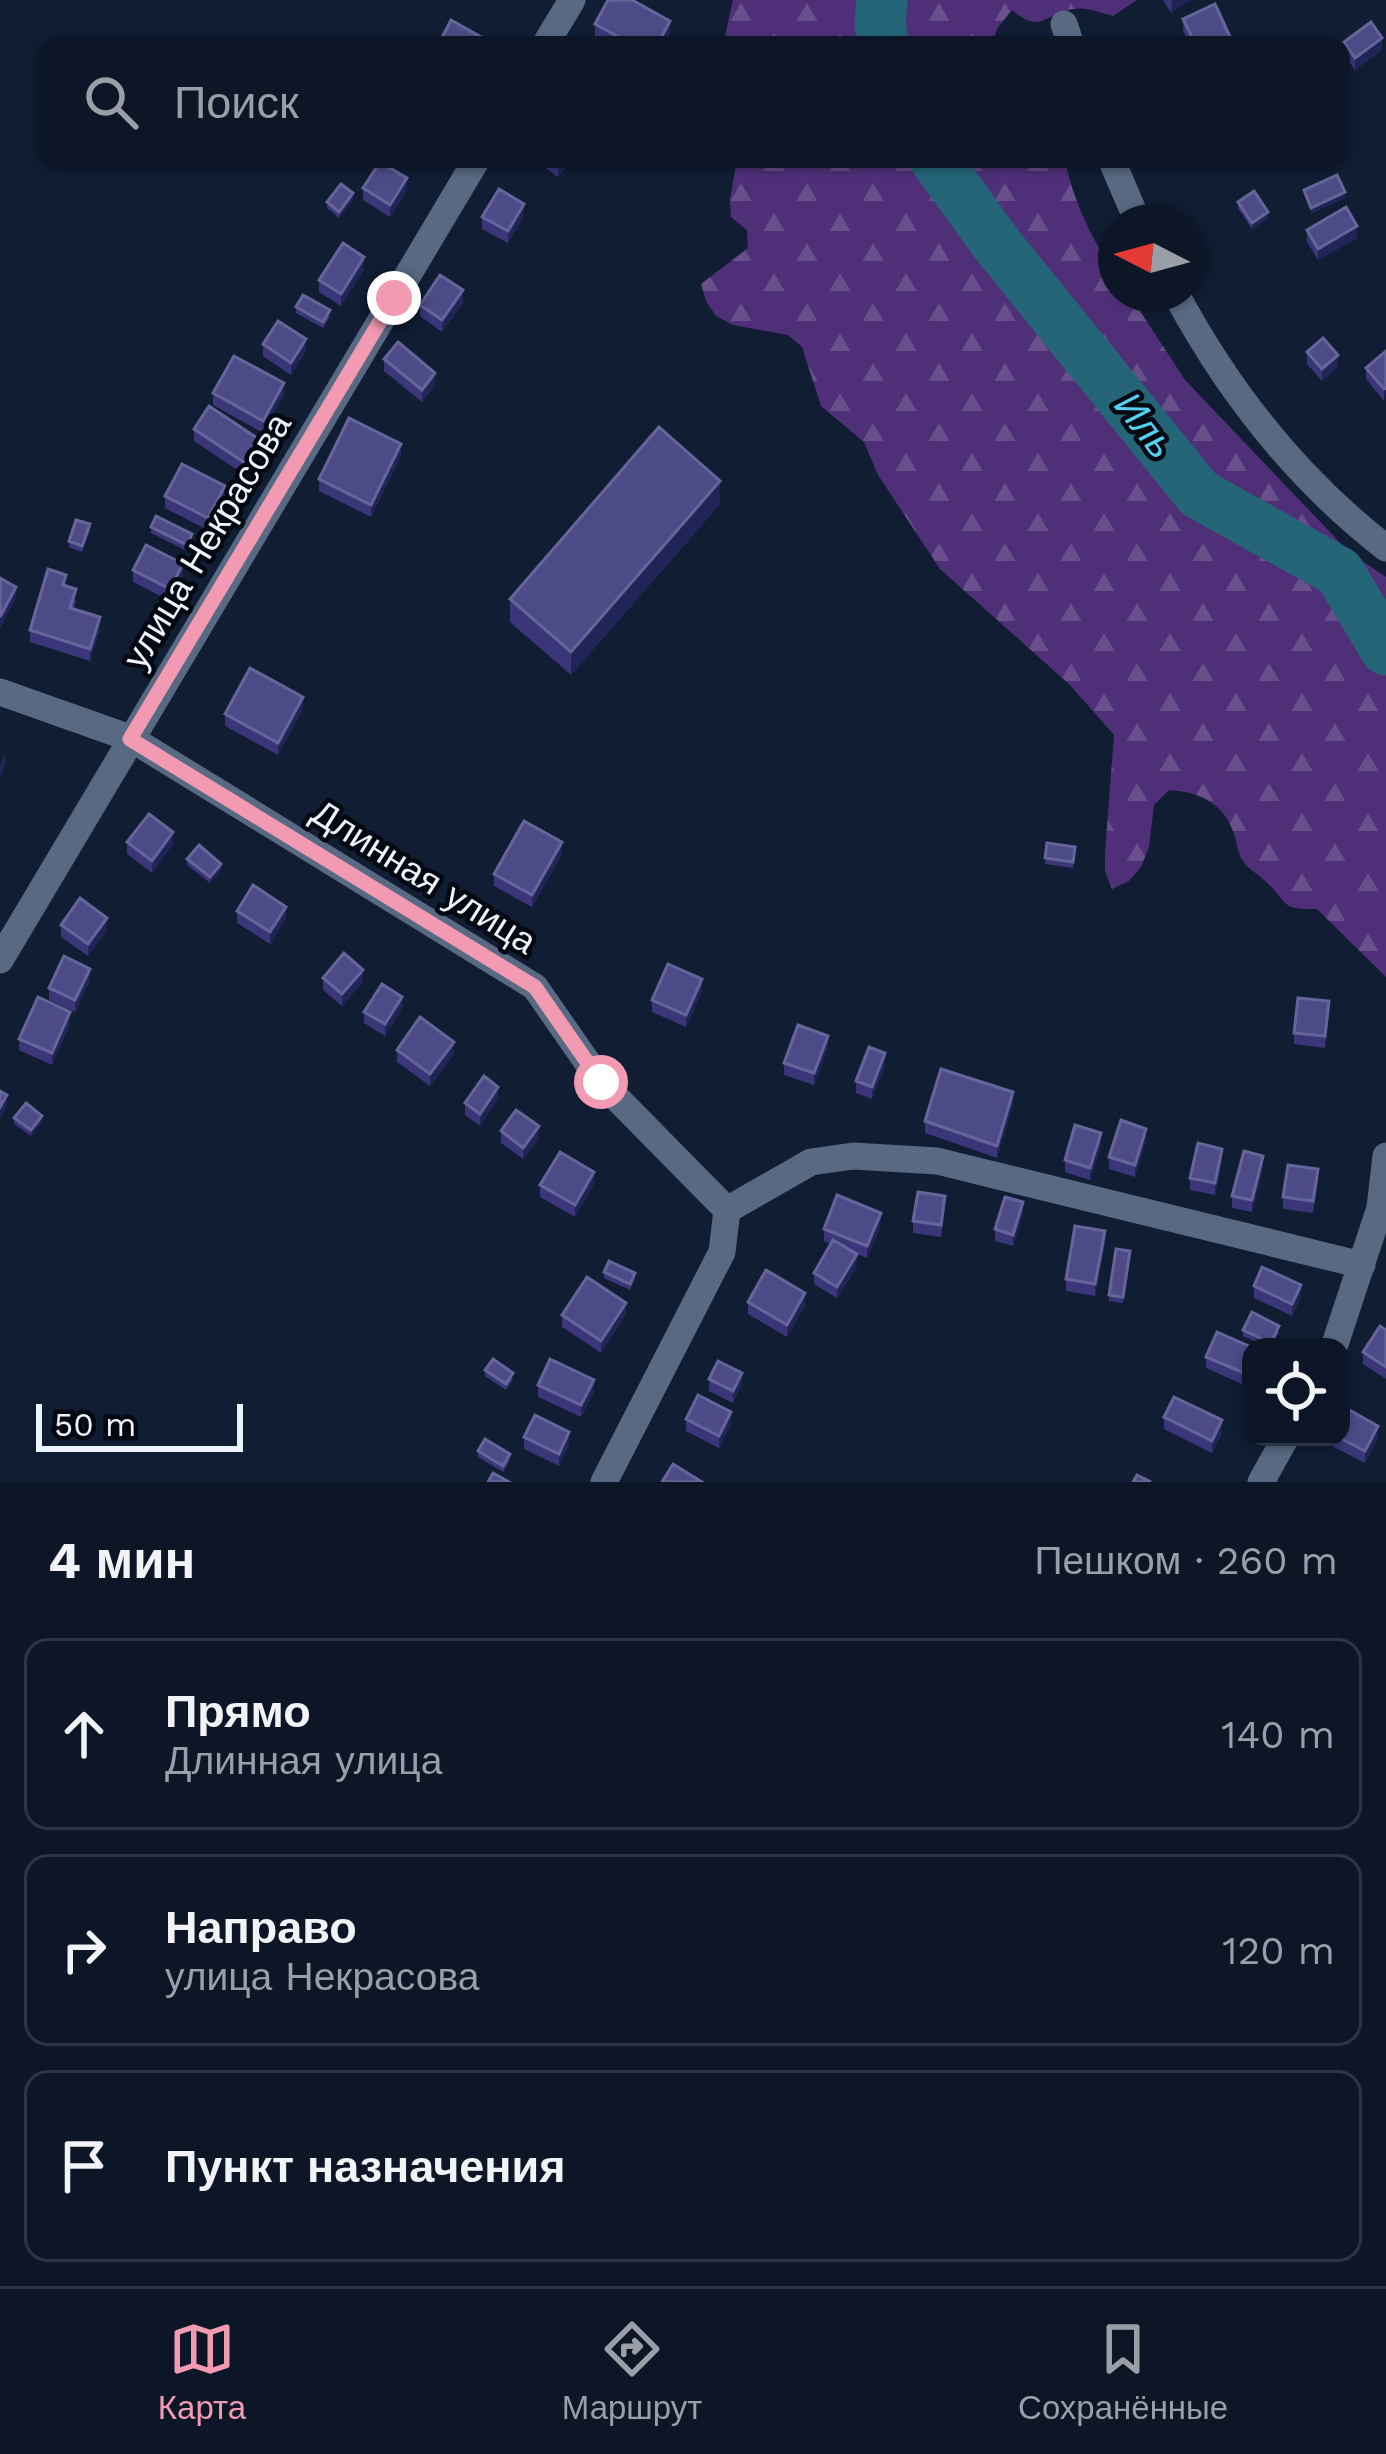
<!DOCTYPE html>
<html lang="ru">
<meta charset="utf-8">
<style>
:root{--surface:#0c1626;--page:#1a2332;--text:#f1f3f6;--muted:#9a9fa7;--line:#2c3543;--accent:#f19ab2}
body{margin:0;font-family:"Work Sans",sans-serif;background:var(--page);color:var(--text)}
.controls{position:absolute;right:36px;bottom:36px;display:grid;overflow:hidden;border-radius:24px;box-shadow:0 3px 9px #0004}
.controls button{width:108px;height:108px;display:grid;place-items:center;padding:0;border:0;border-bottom:3px solid var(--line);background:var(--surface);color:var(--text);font:60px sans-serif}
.compass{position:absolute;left:1098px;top:204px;width:108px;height:108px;border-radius:50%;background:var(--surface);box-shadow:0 3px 9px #0004;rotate:276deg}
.scale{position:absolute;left:36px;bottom:30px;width:207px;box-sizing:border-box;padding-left:12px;border:6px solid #eef4fd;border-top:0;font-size:33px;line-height:42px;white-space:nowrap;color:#eef4fd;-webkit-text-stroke:9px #040811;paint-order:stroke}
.stop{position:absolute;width:36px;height:36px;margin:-27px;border:9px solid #f19ab2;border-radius:50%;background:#fff}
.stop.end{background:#f19ab2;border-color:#fff;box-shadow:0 3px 12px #0008}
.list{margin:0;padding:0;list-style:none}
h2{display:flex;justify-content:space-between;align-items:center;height:156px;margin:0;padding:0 48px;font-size:51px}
h2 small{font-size:39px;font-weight:400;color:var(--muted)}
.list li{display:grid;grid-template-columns:78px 1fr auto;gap:36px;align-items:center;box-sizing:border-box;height:192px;margin:0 24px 24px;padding:0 24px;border:3px solid var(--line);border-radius:24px}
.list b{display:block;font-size:45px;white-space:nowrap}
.list p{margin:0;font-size:39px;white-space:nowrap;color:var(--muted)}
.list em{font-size:39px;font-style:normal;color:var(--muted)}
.icon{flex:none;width:66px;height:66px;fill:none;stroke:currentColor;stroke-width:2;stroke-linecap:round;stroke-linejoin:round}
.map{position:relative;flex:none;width:1386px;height:1482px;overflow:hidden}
.search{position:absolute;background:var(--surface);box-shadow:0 3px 9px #0004;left:36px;right:36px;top:36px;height:132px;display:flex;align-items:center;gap:30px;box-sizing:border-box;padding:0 42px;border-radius:24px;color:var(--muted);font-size:45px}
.sheet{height:804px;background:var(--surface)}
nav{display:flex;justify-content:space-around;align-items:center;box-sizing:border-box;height:168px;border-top:3px solid var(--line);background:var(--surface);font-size:33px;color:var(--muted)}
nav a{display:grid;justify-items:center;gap:6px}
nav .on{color:var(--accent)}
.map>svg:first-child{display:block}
</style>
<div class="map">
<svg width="1386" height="1482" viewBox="0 0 1386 1482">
<defs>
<pattern id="forest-firs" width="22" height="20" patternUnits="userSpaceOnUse" patternTransform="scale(3)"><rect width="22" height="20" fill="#4f3078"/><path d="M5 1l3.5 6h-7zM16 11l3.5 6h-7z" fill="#694f8c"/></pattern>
</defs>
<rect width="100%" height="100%" fill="#101d33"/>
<path fill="url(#forest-firs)" d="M733,0h404l-24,16c-12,-3 -26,-9 -38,-7 -30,3 -33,27 -63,1l-14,17 -7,18h-268z
M737,159h328c5,29 17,57 30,82 12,23 21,26 21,53h13l56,86 164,172 37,25v400l-69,-68c-40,1 -28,-8 -53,-29 -6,-6 -17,-12 -21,-19 -5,-6 -6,-19 -9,-27 -10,-31 -34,-42 -65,-44l-15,15 -5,42 -8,20 -12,14 -17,8 -7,-18v-18l9,-118 -44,-50 -130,-116 -62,-94 -14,-33 -43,-36 -19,-59 -14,-12 -55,-10 -17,-9 -10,-15 -5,-17 47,-36 -1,-18 -16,-13 -1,-18z"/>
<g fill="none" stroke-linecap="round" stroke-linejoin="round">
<path stroke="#246678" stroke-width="51" d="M882,0l-2,24 4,21
M935,159l60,83 204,252 140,78 47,78"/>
<path stroke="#586983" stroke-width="27" d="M1064,24l7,21
M545,45l27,-45
M1111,159l27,63
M1176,294c53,99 121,185 210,254
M0,692l130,46 405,249 66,95 126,128
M0,960l477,-801
M727,1210l84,-48 42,-6 84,5 425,104
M1334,1347l46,-139 6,-52
M604,1482l118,-230 5,-42
M1261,1482l25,-45"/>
</g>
<path fill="#3a3679" d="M1163,0h27l-19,13z
M1183,19l49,26h-42l-7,-14z
M595,24l75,9 -7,12h-52l-16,-9z
M1344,42l38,8 -27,20 -11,-16z
M534,159h38l-14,18z
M363,188l44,2 -17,27 -27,-17z
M353,199l-14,19 -12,-10v-6z
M1238,202l30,16 -16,11 -14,-21z
M524,216l-16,27 -26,-14v-12z
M1307,230l50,8 -39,22 -11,-18z
M364,269l-23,37 -22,-14v-12z
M463,302l-21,30 -22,-16v-11z
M296,307l34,9 -7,12 -27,-15z
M263,344l43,7 -15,24 -28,-19z
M1386,351l-2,50 -18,-22v-11z
M1307,352l31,15 -16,14 -15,-17z
M384,359l51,26 -13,17 -38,-31z
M213,393l71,2 -21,38 -50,-28z
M194,429l66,23 -15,23 -51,-34z
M401,456l-30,61 -52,-26v-12z
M165,496l60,2 -17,32 -43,-22z
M720,504l-149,171 -61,-53v-23z
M151,527l41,13 -5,11 -36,-18z
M90,530l-8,22 -13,-5v-6z
M133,570l50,5 -13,26 -37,-19z
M66,586l10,15 -2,8 26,20 -10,32 -60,-19v-12z
M303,709l-25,46 -53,-29v-12z
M127,842l46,2 -21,29 -25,-19z
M1047,843l28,4 -2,21 -28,-4z
M562,854l-30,53 -38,-21v-12z
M187,859l34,11 -11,13 -23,-18z
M237,911l49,7 -16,26 -33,-21z
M61,925l46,5 -19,26 -27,-19z
M323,978l40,4 -21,24 -19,-16z
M90,980l-15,32 -26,-12v-12z
M702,991l-16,36 -34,-15v-12z
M402,1008l-17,28 -21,-13v-11z
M1329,1013l-4,35 -31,-4v-11z
M70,1024l-18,41 -33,-15v-11z
M828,1048l-14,37 -30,-10v-12z
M397,1050l57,4 -24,32 -33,-24z
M885,1065l-13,34 -16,-6v-12z
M498,1099l-18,27 -15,-11v-12z
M1013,1104l-16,54 -72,-25v-12z
M14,1118l28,4 -11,14 -17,-12z
M501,1131l38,7 -16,21 -22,-16z
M1146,1141l-11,36 -26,-8v-12z
M1101,1145l-11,35 -25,-8v-12z
M1222,1161l-7,34 -25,-5v-12z
M1263,1168l-11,44 -20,-4v-12z
M1318,1181l-5,32 -30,-4v-12z
M594,1184l-19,33 -35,-20v-12z
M945,1208l-4,29 -28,-4v-12z
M1023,1214l-10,32 -18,-5v-12z
M881,1225l-14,33 -10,-4v12l-20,32 -23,-14v-11l17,-29 -7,-3v-12z
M1105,1243l-10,53 -29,-5v-12z
M1130,1257l-7,46 -14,-2v-6z
M604,1272l31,7 -5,11 -26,-12z
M1254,1286l47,11 -9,19 -38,-18z
M748,1302l57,3 -18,32 -39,-23z
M626,1314l-25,39 -39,-26v-12z
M1243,1330l36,2 -7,15h-5l-24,-11z
M1386,1330v49l-23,-15v-12z
M1251,1347v41l-45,-20v-11z
M485,1370l28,9 -7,11 -21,-14z
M709,1379l33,5 -9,19 -24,-12z
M538,1385l56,7 -13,25 -43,-20z
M1164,1417l58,15 -10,21 -48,-24z
M686,1419l45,5 -12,24 -33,-17z
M524,1437l45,7 -10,22 -35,-17z
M1330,1437h11l37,1 -13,25 -35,-18z
M478,1451l32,9 -7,12 -25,-15z"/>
<path fill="#212457" d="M1172,0h18l-19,13z
M670,21v12l-7,12h-6z
M1382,38v12l-27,20v-12z
M563,159h9l-14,18v-12z
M407,178v12l-17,27v-12z
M1345,192v6l-34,16v-6z
M353,193v6l-14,19v-6z
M524,204v12l-16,27v-12z
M1268,212v6l-16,11v-6z
M1357,226v12l-39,22v-11z
M364,257v12l-23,37v-12z
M463,290v12l-21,30v-12z
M306,339v12l-15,24v-12z
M1338,355v12l-16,14v-12z
M435,373v12l-13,17v-12z
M284,383v12l-21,38v-12z
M260,440v12l-15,23v-12z
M401,444v12l-30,61v-12z
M720,481v23l-149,171v-23z
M225,486v12l-17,32v-12z
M183,564v11l-13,26v-12z
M16,587v11l-16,31v-12z
M100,617v12l-10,32v-12z
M303,697v12l-25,46v-12z
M5,753v12l-5,13v-12z
M173,832v12l-21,29v-12z
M562,842v12l-30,53v-12z
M221,864v6l-11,13v-6z
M286,907v11l-16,26v-12z
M107,918v12l-19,26v-12z
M90,969v11l-15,32v-12z
M363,970v12l-21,24v-12z
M702,979v12l-16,36v-12z
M402,997v11l-17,28v-12z
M70,1012v12l-18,41v-12z
M828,1036v12l-14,37v-12z
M454,1042v12l-24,32v-12z
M885,1053v12l-13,34v-12z
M498,1087v12l-18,27v-12z
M1013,1092v12l-16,54v-12z
M7,1095v12l-7,12v-12z
M42,1116v6l-11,14v-6z
M539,1126v12l-16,21v-11z
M1146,1129v12l-11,36v-12z
M1101,1133v12l-11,35v-12z
M1222,1149v12l-7,34v-12z
M1263,1156v12l-11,44v-12z
M594,1172v12l-19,33v-12z
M1023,1202v12l-10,32v-11z
M881,1213v12l-14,33v-12z
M1105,1231v12l-10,53v-12z
M857,1254v12l-20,32v-11z
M1301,1285v12l-9,19v-12z
M805,1293v12l-18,32v-12z
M626,1303v11l-25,39v-12z
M742,1373v11l-9,19v-12z
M594,1380v12l-13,25v-12z
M731,1412v12l-12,24v-12z
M1222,1420v12l-10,21v-12z
M1378,1426v12l-13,25v-12z
M569,1432v12l-10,22v-12z"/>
<path fill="#4d4b87" stroke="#66659a" stroke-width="3" d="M608,0h24l38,21 -13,24h-24l-38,-21z
M1215,4l17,37 -8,4h-28l-13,-26z
M451,20l39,22 -2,3h-50z
M1371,22l11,16 -27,20 -11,-16z
M380,162l27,16 -17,27 -27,-17z
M1337,175l8,17 -34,16 -7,-18z
M341,184l12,9 -14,19 -12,-10z
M499,189l25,15 -16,27 -26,-14z
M1254,191l14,21 -16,11 -14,-21z
M1346,207l11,19 -39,23 -11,-19z
M343,243l21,14 -23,37 -22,-14z
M440,275l23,15 -21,30 -22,-15z
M303,295l27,15 -7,12 -27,-15z
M278,321l28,18 -15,24 -28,-19z
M1323,338l15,17 -16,14 -15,-17z
M398,342l37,31 -13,17 -38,-31z
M1386,351v37l-2,1 -18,-21z
M234,356l50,27 -21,38 -50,-28z
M209,406l51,34 -15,23 -51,-34z
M349,418l52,26 -30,61 -52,-26z
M659,427l61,54 -149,171 -61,-53z
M182,464l43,22 -17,32 -43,-22z
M156,516l36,18 -5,11 -36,-18z
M76,520l14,4 -8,22 -13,-5z
M146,545l37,19 -13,25 -37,-19z
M48,569l18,6 -3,10 13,4 -6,19 30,9 -10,32 -60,-19z
M0,578l16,9 -16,30z
M250,668l53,29 -25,46 -53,-29z
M149,814l24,18 -21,29 -25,-19z
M524,821l38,21 -30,53 -38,-21z
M1047,843l28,4 -2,15 -28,-4z
M199,845l22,19 -11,13 -23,-18z
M253,885l33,22 -16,25 -33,-21z
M80,898l27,20 -19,26 -27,-19z
M344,953l19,17 -21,24 -19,-16z
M64,956l26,13 -15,31 -26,-12z
M668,964l34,15 -16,36 -34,-15z
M382,984l20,13 -17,27 -21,-12z
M38,997l32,15 -18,41 -33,-14z
M1298,998l31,3 -4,35 -31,-3z
M420,1017l34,25 -24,32 -33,-24z
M798,1025l30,11 -14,37 -30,-10z
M869,1047l16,6 -13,34 -16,-6z
M941,1069l72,23 -16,54 -72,-25z
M484,1076l14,11 -18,27 -15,-11z
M0,1091l7,4 -7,12z
M26,1103l16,13 -11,14 -17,-12z
M516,1110l23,16 -16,22 -22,-17z
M1121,1120l25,9 -11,36 -26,-8z
M1075,1125l26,8 -11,35 -25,-8z
M1198,1143l24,6 -7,34 -25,-5z
M1244,1151l19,5 -11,44 -20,-4z
M560,1152l34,20 -19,33 -35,-20z
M1288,1165l30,4 -5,32 -30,-4z
M918,1192l27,4 -4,29 -28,-4z
M837,1195l44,18 -14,33 -43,-17z
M1005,1197l18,5 -10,33 -18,-6z
M1075,1226l30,5 -10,53 -29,-5z
M833,1240l24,14 -20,33 -23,-14z
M1116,1249l14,2 -7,46 -14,-2z
M609,1261l26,12 -5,11 -26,-12z
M1262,1267l39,18 -9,19 -38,-18z
M766,1270l39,23 -18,32 -39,-23z
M587,1277l39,26 -25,38 -39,-26z
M1252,1312l27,14 -8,17 -28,-13z
M1380,1326l6,4v37l-23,-15z
M1217,1332l34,15v29l-45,-19z
M493,1359l20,14 -7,11 -21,-14z
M550,1359l44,21 -13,25 -43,-20z
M718,1361l24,12 -9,18 -24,-12z
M698,1395l33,17 -12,24 -33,-17z
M1174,1397l48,23 -10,21 -48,-24z
M1344,1407l34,19 -13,25 -27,-14h3v-24z
M535,1415l34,17 -10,22 -35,-17z
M485,1439l25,15 -7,12 -25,-15z
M673,1464l29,18h-40z
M493,1473l16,9h-21z
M1137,1475l14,7h-18z"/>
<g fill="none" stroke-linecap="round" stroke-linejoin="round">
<path stroke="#f19ab2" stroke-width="15" d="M394,298l-264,441 405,248 66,95"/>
</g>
<g text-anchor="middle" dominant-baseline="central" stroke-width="9" stroke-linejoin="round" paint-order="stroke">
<g font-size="36" fill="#eef4fd" stroke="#040811">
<text transform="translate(207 541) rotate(-59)">улица Некрасова</text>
<text transform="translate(424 877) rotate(32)">Длинная улица</text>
</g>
<g font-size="39" font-style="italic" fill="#53d1f2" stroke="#040811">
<text transform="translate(1145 425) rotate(52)">Иль</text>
</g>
</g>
</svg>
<div class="controls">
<button><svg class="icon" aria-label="locate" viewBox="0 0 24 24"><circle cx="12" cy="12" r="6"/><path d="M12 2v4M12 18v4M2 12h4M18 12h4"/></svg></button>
</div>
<svg class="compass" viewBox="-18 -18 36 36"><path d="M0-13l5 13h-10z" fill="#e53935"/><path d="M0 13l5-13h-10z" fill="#9a9fa7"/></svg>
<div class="scale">50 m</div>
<div class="stop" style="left:601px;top:1082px"></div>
<div class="stop end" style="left:394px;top:298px"></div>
<div class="search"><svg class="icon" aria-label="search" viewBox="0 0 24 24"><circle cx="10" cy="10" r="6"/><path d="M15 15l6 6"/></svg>Поиск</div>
</div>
<section class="sheet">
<h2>4 мин<small>Пешком · 260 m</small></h2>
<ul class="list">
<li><svg class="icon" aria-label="ahead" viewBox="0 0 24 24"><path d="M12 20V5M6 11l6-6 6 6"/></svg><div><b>Прямо</b><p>Длинная улица</p></div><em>140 m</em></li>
<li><svg class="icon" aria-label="right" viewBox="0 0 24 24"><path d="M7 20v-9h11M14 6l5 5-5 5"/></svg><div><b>Направо</b><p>улица Некрасова</p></div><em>120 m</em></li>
<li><svg class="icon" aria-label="arrive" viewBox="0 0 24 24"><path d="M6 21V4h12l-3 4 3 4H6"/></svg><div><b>Пункт назначения</b></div></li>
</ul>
</section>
<nav>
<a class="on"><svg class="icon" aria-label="map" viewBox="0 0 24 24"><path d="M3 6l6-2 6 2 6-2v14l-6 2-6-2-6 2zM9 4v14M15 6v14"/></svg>Карта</a>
<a><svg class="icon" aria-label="directions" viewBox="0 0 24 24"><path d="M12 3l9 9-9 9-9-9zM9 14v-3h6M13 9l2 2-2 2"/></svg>Маршрут</a>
<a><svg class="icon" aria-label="saved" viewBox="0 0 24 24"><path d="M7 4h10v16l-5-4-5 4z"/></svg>Сохранённые</a>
</nav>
